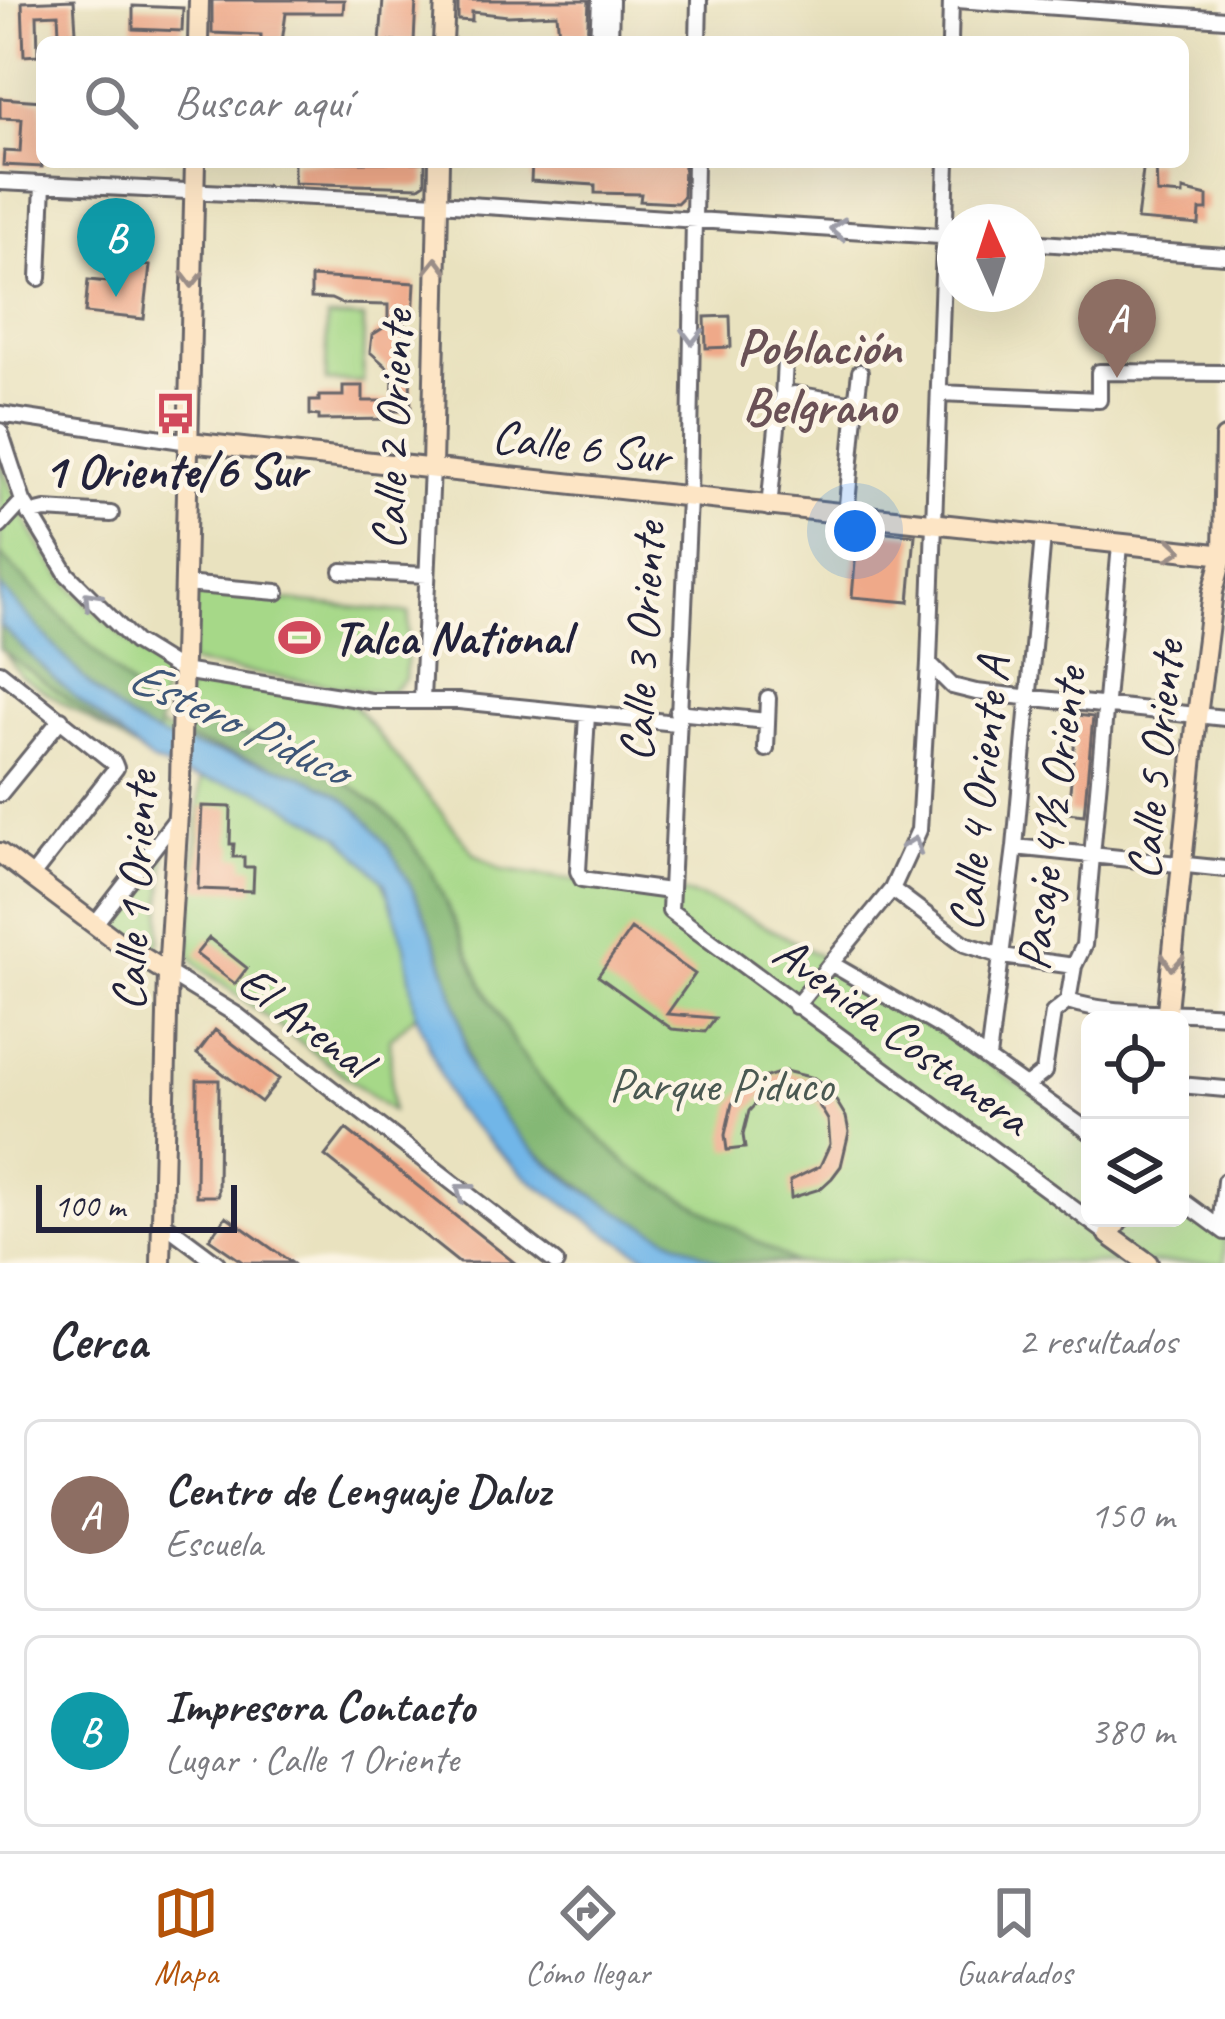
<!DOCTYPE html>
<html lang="es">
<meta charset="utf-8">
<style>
:root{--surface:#fff;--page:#f7f7f7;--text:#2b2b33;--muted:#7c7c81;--line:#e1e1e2;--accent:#b45309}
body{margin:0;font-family:Caveat,sans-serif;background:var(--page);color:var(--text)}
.controls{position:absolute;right:36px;bottom:36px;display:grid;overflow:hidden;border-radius:18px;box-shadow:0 12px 48px #0002}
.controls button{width:108px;height:108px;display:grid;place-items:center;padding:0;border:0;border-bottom:3px solid var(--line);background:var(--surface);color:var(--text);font:60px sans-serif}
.compass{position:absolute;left:937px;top:204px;width:108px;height:108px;border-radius:50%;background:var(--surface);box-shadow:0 12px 48px #0002;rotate:357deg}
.scale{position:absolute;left:36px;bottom:30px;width:201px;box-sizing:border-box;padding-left:12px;border:6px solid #22223b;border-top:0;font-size:33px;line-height:42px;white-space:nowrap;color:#22223b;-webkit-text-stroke:9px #fcf5e5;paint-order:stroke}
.you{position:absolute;left:855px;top:531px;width:42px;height:42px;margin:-30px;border:9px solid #fff;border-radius:50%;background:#1a73e8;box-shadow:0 0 0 18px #1a73e833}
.badge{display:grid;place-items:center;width:78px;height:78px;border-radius:50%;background:var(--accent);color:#fff;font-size:39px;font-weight:700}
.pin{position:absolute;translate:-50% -99px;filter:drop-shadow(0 3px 6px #0008)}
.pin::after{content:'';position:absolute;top:63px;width:42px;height:36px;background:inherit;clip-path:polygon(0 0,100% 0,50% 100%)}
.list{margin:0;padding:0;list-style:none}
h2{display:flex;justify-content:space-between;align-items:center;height:156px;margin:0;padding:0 48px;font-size:51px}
h2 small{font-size:39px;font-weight:400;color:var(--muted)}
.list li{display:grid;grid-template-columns:78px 1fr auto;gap:36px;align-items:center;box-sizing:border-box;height:192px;margin:0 24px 24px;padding:0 24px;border:3px solid var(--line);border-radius:18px}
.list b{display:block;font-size:45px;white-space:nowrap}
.list p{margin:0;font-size:39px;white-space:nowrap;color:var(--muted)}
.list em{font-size:39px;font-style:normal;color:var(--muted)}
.icon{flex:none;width:66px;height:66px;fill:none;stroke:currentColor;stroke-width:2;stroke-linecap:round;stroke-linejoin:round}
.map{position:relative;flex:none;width:1225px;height:1263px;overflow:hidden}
.search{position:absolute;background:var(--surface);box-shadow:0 12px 48px #0002;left:36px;right:36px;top:36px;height:132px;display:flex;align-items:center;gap:30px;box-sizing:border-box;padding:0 42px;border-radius:18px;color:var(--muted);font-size:45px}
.sheet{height:588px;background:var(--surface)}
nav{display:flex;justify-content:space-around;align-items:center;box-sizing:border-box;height:168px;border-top:3px solid var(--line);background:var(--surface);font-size:33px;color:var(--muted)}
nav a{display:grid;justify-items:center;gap:6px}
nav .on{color:var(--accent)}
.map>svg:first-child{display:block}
</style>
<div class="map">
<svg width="1225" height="1263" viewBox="0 0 1225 1263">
<rect width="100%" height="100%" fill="#fcf5e5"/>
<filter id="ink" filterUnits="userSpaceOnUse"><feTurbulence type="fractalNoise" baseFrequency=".00833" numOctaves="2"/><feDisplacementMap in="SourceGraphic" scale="24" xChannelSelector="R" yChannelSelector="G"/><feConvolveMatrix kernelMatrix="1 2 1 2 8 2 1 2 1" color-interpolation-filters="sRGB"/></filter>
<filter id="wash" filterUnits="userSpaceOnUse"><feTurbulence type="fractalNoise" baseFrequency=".004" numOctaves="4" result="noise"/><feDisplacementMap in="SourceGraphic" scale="48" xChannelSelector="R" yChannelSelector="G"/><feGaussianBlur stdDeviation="2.7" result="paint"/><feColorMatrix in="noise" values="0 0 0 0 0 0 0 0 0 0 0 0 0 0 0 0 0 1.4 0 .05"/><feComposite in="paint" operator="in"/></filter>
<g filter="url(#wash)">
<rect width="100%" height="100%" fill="#e9e2bf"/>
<path fill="#a6d888" stroke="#647d62" stroke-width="3" d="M327,317l37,1 -1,64 -37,-1z
M0,457c33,106 83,146 165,215l-5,45 -160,-163z
M0,578l67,86 94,64 22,9 4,-58 166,25 122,150 27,16 166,23c61,-13 360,197 422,242v83h90v-18l45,33v30h-567l-9,-5 -89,-60 -56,-45 -125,-291 -6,3c28,45 40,97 43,149l-26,25 2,72 -195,-146 -8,-12 12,-177 -53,-19 -127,-81 -21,-30z
M193,591l216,22 -4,66 -18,15 -198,-31z
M160,852l5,5 -5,86 -9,5 -29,-16 -4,-10z"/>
<path fill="#84b874" stroke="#536d58" stroke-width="3" d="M0,554l160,163 -4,40 -39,-21 -117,-87z
M185,723l31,3 71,21 69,42 39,31 36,50 54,120 30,55 26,36 88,85 165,97h-73l-103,-50 -99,-74 -47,-63 -13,-62 -20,-64 -82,-141 -33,-22 -64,-25 -76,-23z"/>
<path fill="#71b6e8" stroke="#4a6c92" stroke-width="3" d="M0,587c42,40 101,123 151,145 66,28 148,26 204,76 50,45 85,138 103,202 5,20 6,43 13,62 6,14 18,26 27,38 55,75 141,113 223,153h-63l-50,-29 -82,-57 -72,-69 -38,-94 -11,-69 -21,-63 -44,-46 -84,-47 -66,-12 -39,-16 -90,-76 -61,-60z"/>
<g id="blocks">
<path fill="#efa989" d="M74,0l2,32 -17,1 -1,-19 -21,1 1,40 -14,1 -2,-54z
M212,0h132l-1,13h-57l-4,29h-21v-7l-49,-2z
M383,0h33l-2,42h-34z
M458,0h131l-2,42h-11v-8l-17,1 -2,-21 -49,2 -36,-4v9l-14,-1z
M133,6l50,2 -1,23 -49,-2z
M0,98l42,3v66l-39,-2 1,-14 16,1 2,-33 -22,-1z
M294,162h131v21l-6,4 -125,-4z
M532,162h152l-1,35 -6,6 -37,-2 1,-7 -46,-1v-8l-64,-4z
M1144,162h12l1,31 26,2v-5l24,6v14h-7l-1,15 -62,-5z
M111,262l39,4 -6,53 -59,-6 3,-33 21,2z
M311,277l104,6 -2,36h-8l-3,32v24h8l1,36h-19l1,-36h8h-14v-8l-17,-15 2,-17 16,-10v-20l-46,-1 -11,-5 -20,-1z
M730,316l1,31 -25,1 -1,-31z
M343,386h20v15h29v18l-73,1v-4l-9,-1v-14h9v-5h24z
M858,529l57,6 -6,67 -57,-5z
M1077,715l16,2 -9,98 -16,-2z
M202,806l29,1 -1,37h4l-1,13h11v10h10l-1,24 -55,-2z
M631,929l64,45 -28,40 48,4 -10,14 -33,-3 -74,-53z
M209,938l38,30 -12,16 -39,-30z
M215,1030l64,49 -18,23 -64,-48z
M785,1071l29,7 15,11 17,28 3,15 -8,34 -9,12 -12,11 -29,9 -1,-17 30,-15 10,-22 -2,-24 -11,-18 -19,-11h-24l-11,5 -14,15 -6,24 2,13 -18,2 -2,-15 7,-31 9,-12 13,-11z
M197,1080h22l-1,116h-22z
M346,1129l169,134h-56l-134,-107z
M226,1216l66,47h-48l-35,-24z"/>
</g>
</g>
<g filter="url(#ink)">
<use href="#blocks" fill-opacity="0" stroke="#686569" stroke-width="3"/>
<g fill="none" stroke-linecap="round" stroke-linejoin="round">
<defs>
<path id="street" d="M957,0l268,19
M598,42l2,-42
M610,42l1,-42
M698,42l1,-42
M950,42l1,-42
M695,162l-6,337 -19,412 439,324
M0,182l438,21 517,34
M1027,242l198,14
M39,278l4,-94
M940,393l159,7v-28l126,1
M783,398l2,-38
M856,404l4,-32
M0,414l189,28
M0,431l23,70 44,73 68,68 47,29 189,30h88l217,22
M769,508l10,-101 4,-9 11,-4 62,10 -10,112
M29,514l16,-4 66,4
M0,526l23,-25
M342,571l85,4
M184,584l93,8
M930,664l22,22 24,6 249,26
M0,672l114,91 2,5 -85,109
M422,700l10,-233
M677,712l90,9
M587,715l-9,156 4,8 87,12
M766,749l2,-51
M0,794l61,-75
M1015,847l210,22
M892,889l73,55 37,12 72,10
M94,925l82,-106
M832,964l114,66 144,102
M168,973l69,42 319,248
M1068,1001c44,15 108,9 157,14
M796,1006l96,-117 27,-59 10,-167 18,-501
M988,1058l27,-211 28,-311
M1180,1085l45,4
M1026,1086l18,-14 9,-59 15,-12 6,-35 10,-21 36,-400
M1180,1199l45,33
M162,1222l55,41
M1220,1228l5,-47"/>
<path id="secondary" d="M198,42l1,-42
M443,42l2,-42
M189,442l1036,113
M432,467l7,-305
M0,853l118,89 50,31
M1166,1020l31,-304 16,-124 10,-37 2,-117
M1120,1218l-11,17 39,28
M161,1263l7,-290 12,-191 15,-620"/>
</defs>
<use href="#street" stroke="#686569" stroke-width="20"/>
<use href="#secondary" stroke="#686569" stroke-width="24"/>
<use href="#street" stroke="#fff" stroke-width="14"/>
<use href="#secondary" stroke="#fde5c5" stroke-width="18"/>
</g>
<defs><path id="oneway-chevron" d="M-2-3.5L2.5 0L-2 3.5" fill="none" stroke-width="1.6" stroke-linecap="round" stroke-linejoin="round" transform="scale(3)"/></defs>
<g stroke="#9c9ca7">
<use href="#oneway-chevron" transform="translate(838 229) rotate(-176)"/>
<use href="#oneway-chevron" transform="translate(692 336) rotate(91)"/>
<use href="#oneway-chevron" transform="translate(91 599) rotate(-134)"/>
<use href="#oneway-chevron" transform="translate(913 845) rotate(-70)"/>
<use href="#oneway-chevron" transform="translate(463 1191) rotate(-142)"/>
</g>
<g stroke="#9a8d87">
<use href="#oneway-chevron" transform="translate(436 266) rotate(-89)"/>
<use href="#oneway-chevron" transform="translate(192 279) rotate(91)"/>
<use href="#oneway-chevron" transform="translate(1174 550) rotate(6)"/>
<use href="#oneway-chevron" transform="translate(1172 962) rotate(96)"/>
</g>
</g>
<defs>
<symbol id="bus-bare" viewBox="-9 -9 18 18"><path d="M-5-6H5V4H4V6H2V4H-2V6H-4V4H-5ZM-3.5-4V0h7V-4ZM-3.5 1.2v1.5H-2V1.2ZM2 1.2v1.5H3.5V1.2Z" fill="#d1495b" stroke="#fcf5e5" stroke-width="2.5" paint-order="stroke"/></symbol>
<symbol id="stadium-bare" viewBox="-9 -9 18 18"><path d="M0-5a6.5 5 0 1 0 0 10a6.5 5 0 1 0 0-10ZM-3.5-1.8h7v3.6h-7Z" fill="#d1495b" stroke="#fcf5e5" stroke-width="2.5" paint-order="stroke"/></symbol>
</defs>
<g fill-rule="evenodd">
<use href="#bus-bare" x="146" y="384" width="59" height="59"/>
<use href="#stadium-bare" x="270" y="608" width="59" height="59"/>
</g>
<g text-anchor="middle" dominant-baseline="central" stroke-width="9" stroke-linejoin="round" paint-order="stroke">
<g font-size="48" fill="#22223b" stroke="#fcf5e5">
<text transform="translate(392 430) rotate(-88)">Calle 2 Oriente</text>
<text transform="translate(581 446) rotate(7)">Calle 6 Sur</text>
<text transform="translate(642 642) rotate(-87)">Calle 3 Oriente</text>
<text transform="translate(1155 760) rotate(-84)">Calle 5 Oriente</text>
<text transform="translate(979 794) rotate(-84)">Calle 4 Oriente A</text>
<text transform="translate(1051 819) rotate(-83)">Pasaje 4½ Oriente</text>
<text transform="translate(134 891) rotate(-87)">Calle 1 Oriente</text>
<text transform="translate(305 1021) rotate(37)">El Arenal</text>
<text transform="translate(902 1035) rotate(36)">Avenida Costanera</text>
</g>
<g font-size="48" font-weight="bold" fill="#22223b" stroke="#fcf5e5">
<text x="175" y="471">1 Oriente/6 Sur</text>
<text x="333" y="638" text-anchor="start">Talca National</text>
</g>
<g font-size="48" fill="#4a5952" stroke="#fcf5e5">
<text x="721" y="1085">Parque Piduco</text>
</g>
<g font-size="51" font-weight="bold" fill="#6a5156" stroke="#fcf5e5">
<text x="819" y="347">Población<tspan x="819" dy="59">Belgrano</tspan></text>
</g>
<g font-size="51" font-style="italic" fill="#3e5678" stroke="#fcf5e5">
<text transform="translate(239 722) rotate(25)">Estero Piduco</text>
</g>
</g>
</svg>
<div class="controls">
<button><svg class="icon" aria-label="locate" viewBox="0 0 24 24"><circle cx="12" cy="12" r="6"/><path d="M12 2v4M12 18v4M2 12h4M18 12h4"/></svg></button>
<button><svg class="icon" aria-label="layers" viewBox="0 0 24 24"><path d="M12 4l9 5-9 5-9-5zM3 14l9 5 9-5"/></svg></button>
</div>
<svg class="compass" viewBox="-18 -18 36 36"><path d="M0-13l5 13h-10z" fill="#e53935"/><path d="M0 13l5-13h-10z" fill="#7c7c81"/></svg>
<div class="scale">100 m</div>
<div class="you"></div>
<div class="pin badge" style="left:1117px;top:378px;background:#8d6e63">A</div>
<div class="pin badge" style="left:116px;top:297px;background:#0f9aa8">B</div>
<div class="search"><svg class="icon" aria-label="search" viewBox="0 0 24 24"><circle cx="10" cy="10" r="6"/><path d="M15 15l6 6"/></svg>Buscar aquí</div>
</div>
<section class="sheet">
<h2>Cerca<small>2 resultados</small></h2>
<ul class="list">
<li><span class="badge" style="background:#8d6e63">A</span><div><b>Centro de Lenguaje Daluz</b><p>Escuela</p></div><em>150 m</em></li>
<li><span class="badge" style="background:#0f9aa8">B</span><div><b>Impresora Contacto</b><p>Lugar · Calle 1 Oriente</p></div><em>380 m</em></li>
</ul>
</section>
<nav>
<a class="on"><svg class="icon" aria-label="map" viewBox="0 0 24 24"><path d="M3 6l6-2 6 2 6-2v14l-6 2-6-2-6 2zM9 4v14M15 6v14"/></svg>Mapa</a>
<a><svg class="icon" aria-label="directions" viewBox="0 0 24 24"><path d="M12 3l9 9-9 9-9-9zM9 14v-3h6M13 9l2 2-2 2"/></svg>Cómo llegar</a>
<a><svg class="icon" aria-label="saved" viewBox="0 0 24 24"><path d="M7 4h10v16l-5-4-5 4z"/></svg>Guardados</a>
</nav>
